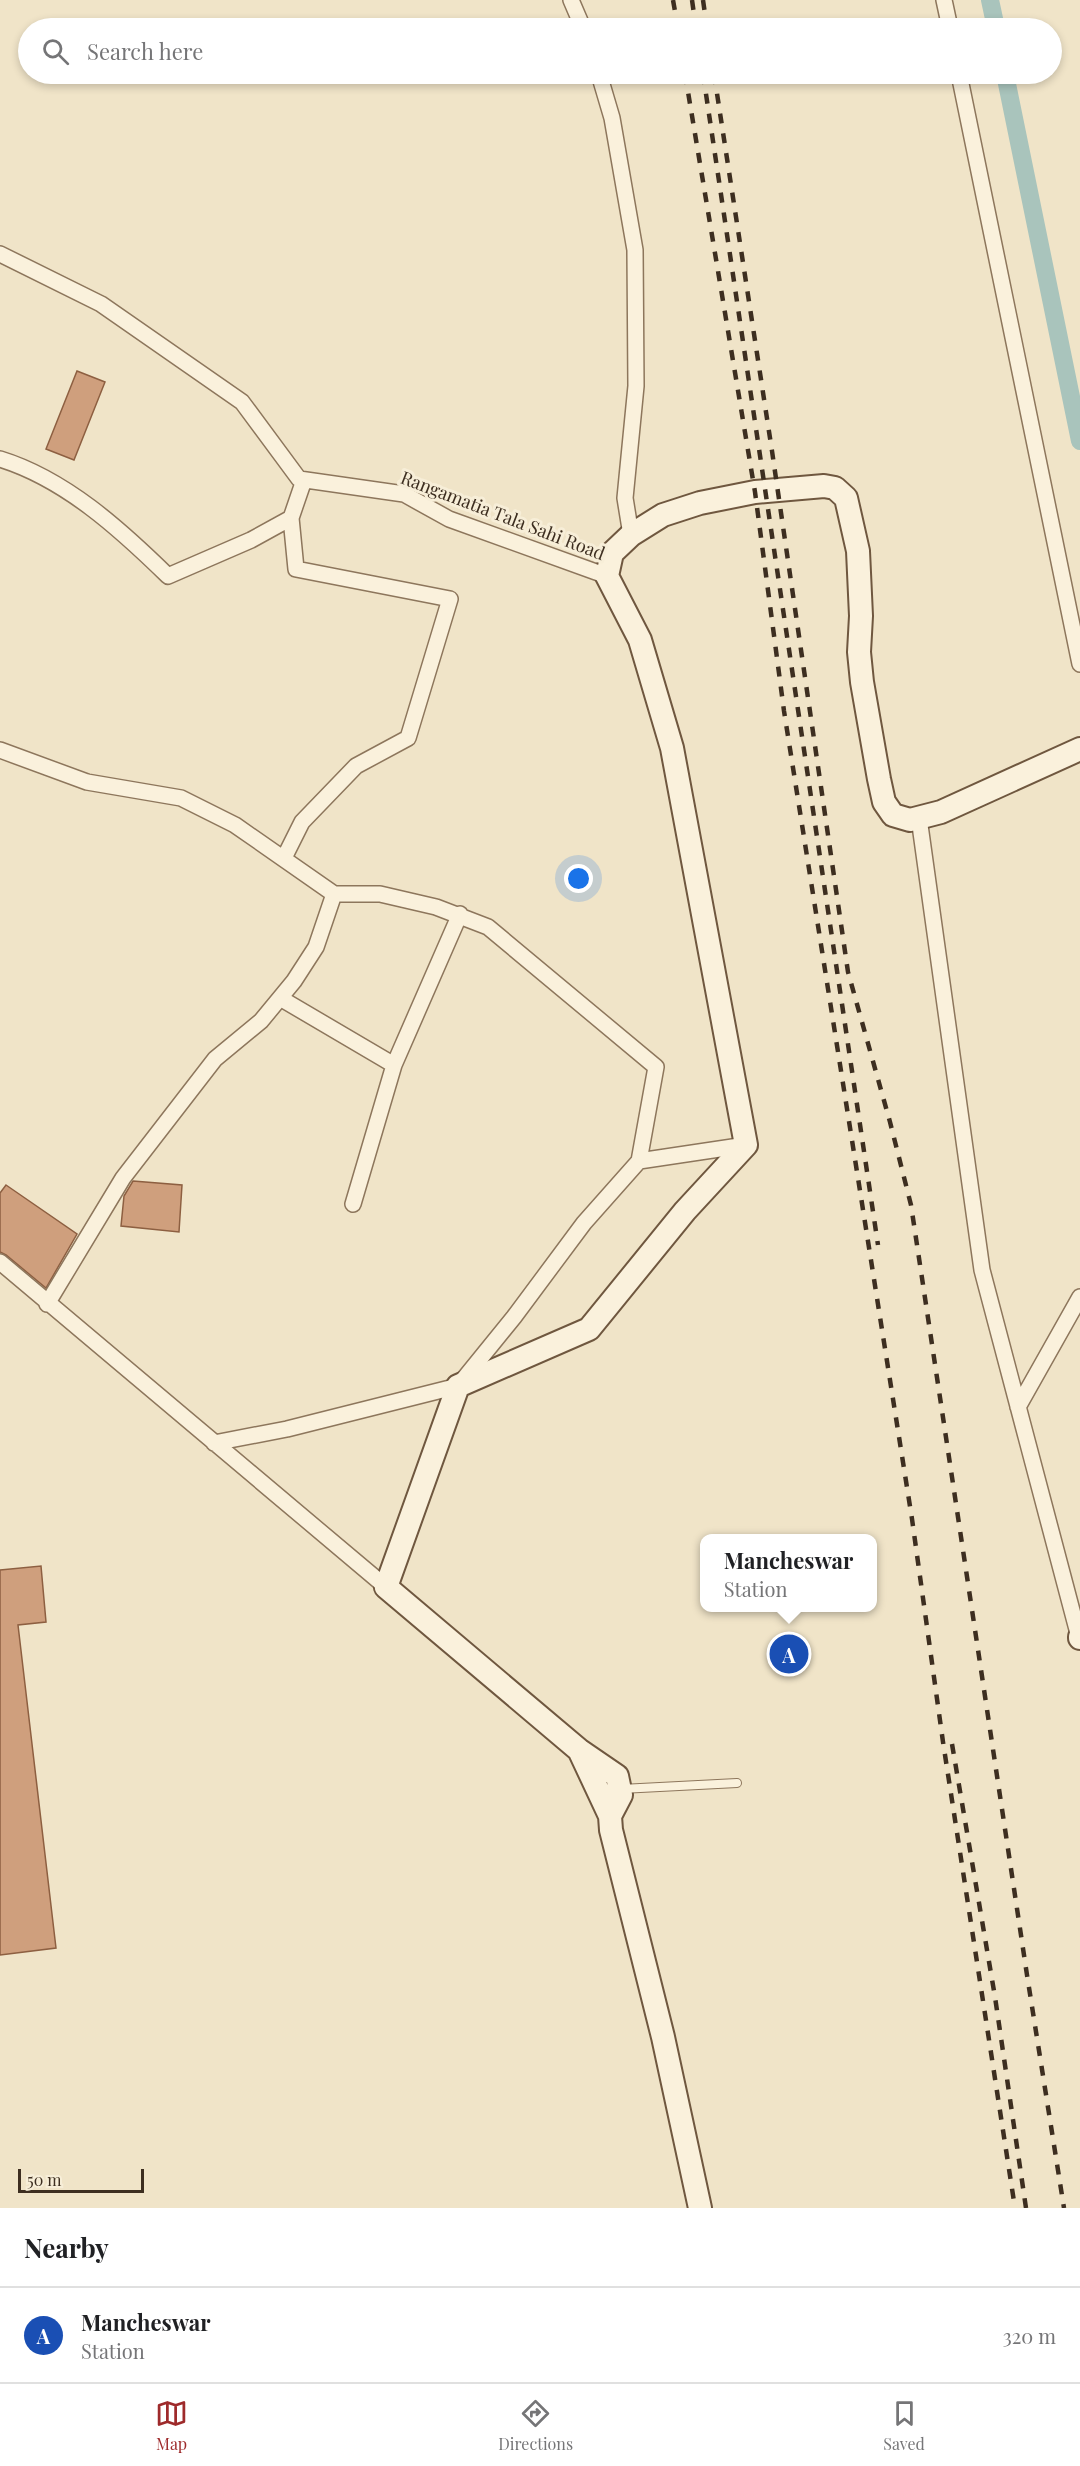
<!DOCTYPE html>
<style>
:root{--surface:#fff;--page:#f6f6f6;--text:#202124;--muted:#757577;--line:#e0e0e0;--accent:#9e2a2b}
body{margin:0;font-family:"Playfair Display",serif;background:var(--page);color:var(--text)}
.scale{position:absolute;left:18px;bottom:15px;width:126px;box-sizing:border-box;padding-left:6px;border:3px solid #3d2e20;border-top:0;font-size:16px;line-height:21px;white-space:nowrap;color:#3d2e20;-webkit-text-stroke:4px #f7eed8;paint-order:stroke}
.you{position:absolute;left:579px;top:879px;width:21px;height:21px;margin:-15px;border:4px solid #fff;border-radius:50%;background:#1a73e8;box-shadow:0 0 0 9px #1a73e833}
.badge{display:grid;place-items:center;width:39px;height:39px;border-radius:50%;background:var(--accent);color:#fff;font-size:20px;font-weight:700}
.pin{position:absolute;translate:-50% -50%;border:3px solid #fff;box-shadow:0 2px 6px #0006}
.popup{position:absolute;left:700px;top:1534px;width:177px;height:78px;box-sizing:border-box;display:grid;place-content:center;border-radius:12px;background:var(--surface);filter:drop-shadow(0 2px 4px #0005);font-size:20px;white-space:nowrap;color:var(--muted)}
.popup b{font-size:22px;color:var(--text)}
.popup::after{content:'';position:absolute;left:50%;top:100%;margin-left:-12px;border:12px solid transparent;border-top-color:var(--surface)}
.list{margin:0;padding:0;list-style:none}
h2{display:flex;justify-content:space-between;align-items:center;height:78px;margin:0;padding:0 24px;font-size:26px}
h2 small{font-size:20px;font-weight:400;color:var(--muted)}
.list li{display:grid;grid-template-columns:39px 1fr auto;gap:18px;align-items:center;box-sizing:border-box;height:96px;padding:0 24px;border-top:2px solid var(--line)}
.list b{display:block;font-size:22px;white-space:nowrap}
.list p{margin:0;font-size:20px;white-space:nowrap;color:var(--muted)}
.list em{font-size:20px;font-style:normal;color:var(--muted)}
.icon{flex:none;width:33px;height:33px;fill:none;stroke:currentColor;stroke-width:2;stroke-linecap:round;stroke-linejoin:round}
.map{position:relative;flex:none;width:1080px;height:2208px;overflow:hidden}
.search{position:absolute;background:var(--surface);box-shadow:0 3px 9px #0003;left:18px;right:18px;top:18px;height:66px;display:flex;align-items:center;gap:15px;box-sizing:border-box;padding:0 21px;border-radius:33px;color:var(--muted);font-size:22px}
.sheet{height:174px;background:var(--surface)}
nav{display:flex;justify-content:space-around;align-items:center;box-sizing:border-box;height:84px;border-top:2px solid var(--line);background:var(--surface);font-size:16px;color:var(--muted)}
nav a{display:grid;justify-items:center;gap:3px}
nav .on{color:var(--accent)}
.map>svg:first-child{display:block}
</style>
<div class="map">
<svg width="1080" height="2208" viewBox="0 0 1080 2208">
<rect width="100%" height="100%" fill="#f0e4c8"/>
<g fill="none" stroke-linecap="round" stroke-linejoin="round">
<path stroke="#a9c4bc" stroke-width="18" d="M990,0l6,28
M1005,74l75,367"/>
</g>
<path fill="#cf9f7d" stroke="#8d5f41" stroke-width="1.5" d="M77,371l28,11 -31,78 -28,-11z
M133,1181l49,4 -3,47 -58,-6 3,-30z
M6,1185l71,49 -31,54 -40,-33 -6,-3v-59z
M41,1566l5,56 -28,3 38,323 -56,7v-385z"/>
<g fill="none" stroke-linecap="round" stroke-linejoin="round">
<defs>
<path id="lane" d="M621,1789l116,-6"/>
<path id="street" d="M571,0l12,28
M944,0l6,28
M599,74l13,44 23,132 1,136 -11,112 6,37
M959,74l121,590
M0,254l101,50 141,98 57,77 105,15 45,25 158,57
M0,459c65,20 120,70 168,117l83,-36 40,-22 13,-38
M0,750l87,32 94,16 54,27 99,69h46l56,13 52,20 168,140 -17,94 107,-16
M919,818l63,452 97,367
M284,858l18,-36 54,-56 52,-28 42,-139 -154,-30 -5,-51
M280,998l114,67 -41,139
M394,1065l66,-151
M0,1262l386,325
M47,1304l76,-126 92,-119 46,-38 33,-40 22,-34 18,-53
M1018,1407l62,-110
M214,1443l73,-14 171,-43 56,-69 70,-94 55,-62"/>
<path id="secondary" d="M1080,1637v1
M580,1752l30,64
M700,2208l-37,-171 -52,-207 -1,-14 11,-21 -4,-19 -38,-26 -193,-163 72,-201 131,-57 96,-118 61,-66 -74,-397 -32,-108 -33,-64 5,-23 19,-18 32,-20 37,-12 55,-11 69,-6 11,2 11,10 12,53 3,65 -2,36 3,30 17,97 5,23 9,13 17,5 31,-8 139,-63"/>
</defs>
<use href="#lane" stroke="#8d765c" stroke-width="10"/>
<use href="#street" stroke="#8d765c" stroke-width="18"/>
<use href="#secondary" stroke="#6f573f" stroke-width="26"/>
<use href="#lane" stroke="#faf1dc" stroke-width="8"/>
<use href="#street" stroke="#faf1dc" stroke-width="15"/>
<use href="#secondary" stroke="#faf1dc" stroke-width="22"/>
<path stroke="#3d2e20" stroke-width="4.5" stroke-dasharray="10 10" stroke-linecap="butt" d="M673,0l5,28
M692,0l4,28
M703,0l4,28
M685,74l70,418 29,219 128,808 31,223 72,466
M703,74l175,1171
M714,74l58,377 76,521 42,150 21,83 116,770 37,233
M952,1744l43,253 31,211"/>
</g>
<g text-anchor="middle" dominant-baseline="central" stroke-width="6" stroke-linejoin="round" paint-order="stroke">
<g font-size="18" fill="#3d2e20" stroke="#f7eed8">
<text transform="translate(503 515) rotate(21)">Rangamatia Tala Sahi Road</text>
</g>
</g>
</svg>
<div class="scale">50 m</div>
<div class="you"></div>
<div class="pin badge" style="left:789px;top:1654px;background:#1a4fb4">A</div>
<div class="popup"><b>Mancheswar</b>Station</div>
<div class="search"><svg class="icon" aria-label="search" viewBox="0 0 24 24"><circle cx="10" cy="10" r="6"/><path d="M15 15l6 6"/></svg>Search here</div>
</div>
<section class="sheet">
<h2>Nearby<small></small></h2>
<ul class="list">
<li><span class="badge" style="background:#1a4fb4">A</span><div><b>Mancheswar</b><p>Station</p></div><em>320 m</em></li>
</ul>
</section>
<nav>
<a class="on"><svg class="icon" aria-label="map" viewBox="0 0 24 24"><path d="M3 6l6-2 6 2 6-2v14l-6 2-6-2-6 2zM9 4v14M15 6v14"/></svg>Map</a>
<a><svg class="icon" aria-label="directions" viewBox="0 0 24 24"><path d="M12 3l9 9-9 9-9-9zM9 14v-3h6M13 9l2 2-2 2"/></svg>Directions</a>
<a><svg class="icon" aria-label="saved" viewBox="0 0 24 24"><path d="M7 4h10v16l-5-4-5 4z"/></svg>Saved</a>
</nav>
